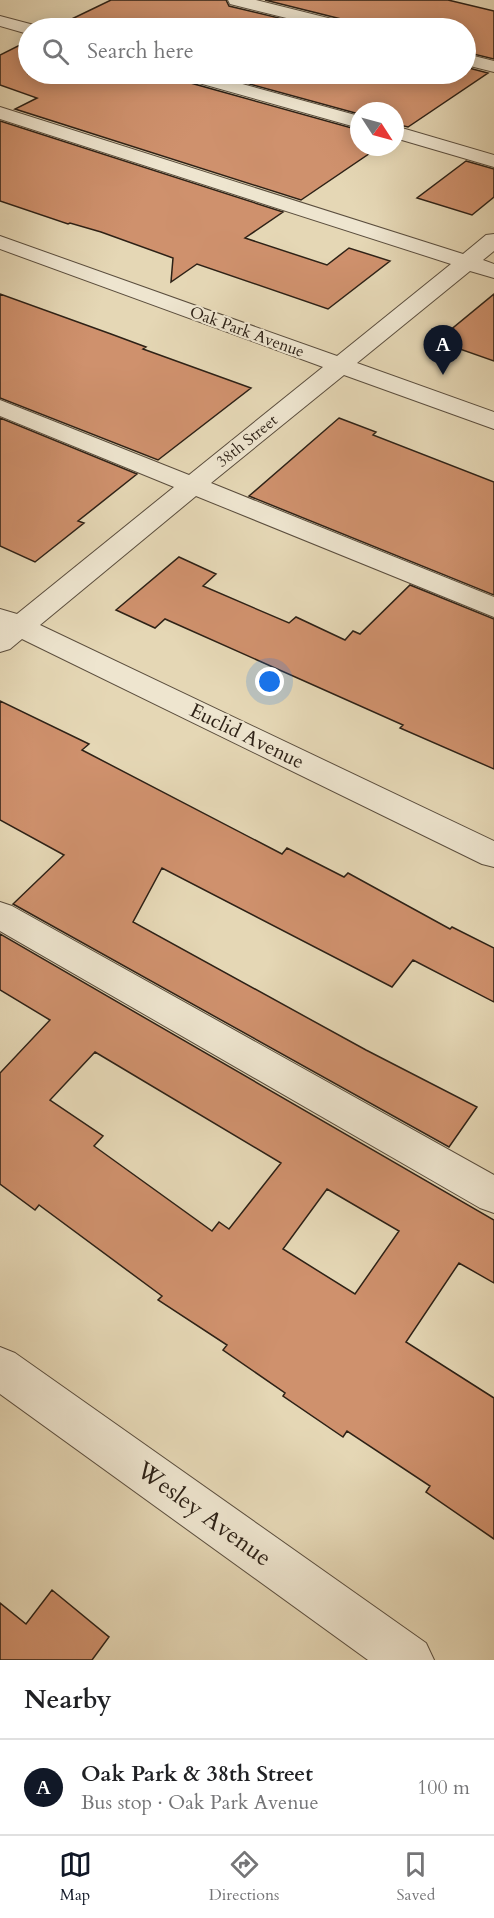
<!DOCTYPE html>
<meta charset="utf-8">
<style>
:root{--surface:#fff;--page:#f2f2f2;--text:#202124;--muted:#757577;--line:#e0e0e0;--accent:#111827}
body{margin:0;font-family:Cardo,serif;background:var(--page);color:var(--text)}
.compass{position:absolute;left:350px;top:102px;width:54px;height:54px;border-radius:50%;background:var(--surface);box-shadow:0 3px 15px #0003;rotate:126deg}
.you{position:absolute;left:270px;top:682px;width:21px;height:21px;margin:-15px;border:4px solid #fff;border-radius:50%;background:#1a73e8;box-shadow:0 0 0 9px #1a73e833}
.badge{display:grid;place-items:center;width:39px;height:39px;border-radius:50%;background:var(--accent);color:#fff;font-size:20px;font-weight:700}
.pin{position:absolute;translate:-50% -50px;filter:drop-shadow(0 2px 3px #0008)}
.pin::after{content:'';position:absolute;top:32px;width:21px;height:18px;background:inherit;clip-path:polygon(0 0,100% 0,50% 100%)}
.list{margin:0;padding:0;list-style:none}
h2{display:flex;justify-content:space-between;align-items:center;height:78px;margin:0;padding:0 24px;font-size:26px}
h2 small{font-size:20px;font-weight:400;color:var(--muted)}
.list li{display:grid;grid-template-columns:39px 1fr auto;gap:18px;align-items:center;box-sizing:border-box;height:96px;padding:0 24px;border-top:2px solid var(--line)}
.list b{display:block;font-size:22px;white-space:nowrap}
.list p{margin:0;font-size:20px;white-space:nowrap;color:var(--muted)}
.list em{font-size:20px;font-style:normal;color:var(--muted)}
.icon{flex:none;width:33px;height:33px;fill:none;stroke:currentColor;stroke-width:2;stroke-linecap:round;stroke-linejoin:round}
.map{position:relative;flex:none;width:494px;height:1660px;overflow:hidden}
.search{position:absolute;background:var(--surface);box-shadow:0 3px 15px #0003;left:18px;right:18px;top:18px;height:66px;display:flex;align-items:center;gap:15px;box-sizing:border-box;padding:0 21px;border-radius:33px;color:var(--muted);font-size:22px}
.sheet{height:174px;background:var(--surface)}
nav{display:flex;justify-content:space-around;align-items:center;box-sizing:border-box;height:84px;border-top:2px solid var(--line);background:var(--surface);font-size:16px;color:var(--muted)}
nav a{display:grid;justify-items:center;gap:3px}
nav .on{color:var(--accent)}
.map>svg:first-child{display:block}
</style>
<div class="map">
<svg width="494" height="1660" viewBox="0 0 494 1660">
<rect width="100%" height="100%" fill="#e5d7b5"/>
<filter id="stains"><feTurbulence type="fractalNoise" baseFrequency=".00333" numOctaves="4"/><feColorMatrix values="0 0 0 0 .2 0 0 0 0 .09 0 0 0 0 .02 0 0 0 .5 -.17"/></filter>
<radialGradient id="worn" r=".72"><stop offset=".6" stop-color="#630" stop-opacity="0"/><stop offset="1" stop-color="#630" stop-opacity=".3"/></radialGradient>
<path fill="#cf916d" stroke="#2d2116" stroke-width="1.5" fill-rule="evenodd" d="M111,0h115l3,6 91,22h-267z
M265,0h183l46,11v48l-29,-7v-24h-108l-4,-6z
M28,41v33h148l4,6 179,50v17h20l-78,53 -286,-91 22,-11 -37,-13v-30z
M465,67l23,6 -80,54 -13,-3v-13h-36v3l-146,-40h252z
M0,121l283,91 -38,26 82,27 22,-17 41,13 -62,48 -131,-45 -26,18 2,-24 -72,-26 -31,-9 -2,1 -68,-23z
M466,161l28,8v28l-22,18 -55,-17z
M0,294l111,40 35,13 -3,2 108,39 -93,72 -158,-62z
M494,294v67l-57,-20z
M0,418l137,56 -59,47 6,2 -49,39 -35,-16z
M339,418l37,14 -3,3 121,47v113l-245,-99z
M179,557l37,17 -13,12 86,37 7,-6 49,23 8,-9 7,3 50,-49 84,34v150l-94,-41 3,-3 -238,-106 -10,9 -39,-18z
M0,701l89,43 -7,6 200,104 5,-6 57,29 4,-4 102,56 2,-2 42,21v54l-81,-42 -21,27 -230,-119 -29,54 233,128 111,57 -28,40 -436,-243 51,-49 -64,-35z
M0,934l494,286v63l-35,-20 -53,79 88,56v141l-68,-47 4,-6 -83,-55 -4,6 -60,-41 2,-3 -62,-43 4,-5 -69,-45 4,-4 -123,-91 -4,5 -35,-26v-111l50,-53 -50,-30zM95,1052l186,111 -52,66 -10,-7 -7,9 -118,-85 9,-10 -53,-36zM327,1189l72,42 -44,63 -72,-45z
M52,1590l57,47 -17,23h-92v-57l26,21z"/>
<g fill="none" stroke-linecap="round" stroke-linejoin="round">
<defs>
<path id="minor" d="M228,0h28l96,24 3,4h-28l-97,-24z
M0,16l34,9 2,3h-8v6l-28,-8z
M466,54l28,7v11l-28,-7z
M178,74h28l153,42v12l-178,-50z
M0,107l463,147 23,-19 8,-1v17l-11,9 11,4v14l-24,-7 -113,92 137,49v17l-150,-54 -133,108 283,114v20l-298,-121 -156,129 454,216v26l-12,-3 -460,-225 -12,10 -10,3v-43l17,5 157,-127 -174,-71v-16l189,75 134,-108 -323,-118v-13l337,120 114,-92 -451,-145z
M395,126l99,29v12l-99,-29z
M0,902l12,4 482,269v38l-14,-5 -480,-277z
M0,1347l15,6 411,290 8,17h-66l-368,-266z"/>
</defs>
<use href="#minor" stroke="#5b4e3e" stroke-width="2"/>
<use href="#minor" fill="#eee5cf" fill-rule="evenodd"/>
</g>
<g text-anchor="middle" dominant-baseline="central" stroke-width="4.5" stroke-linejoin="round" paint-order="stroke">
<g font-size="16" fill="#2d2116" stroke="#eee5cf">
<text transform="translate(247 332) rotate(20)">Oak Park Avenue</text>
<text transform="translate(247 441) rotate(-39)">38th Street</text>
</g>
<g font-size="20" fill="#2d2116" stroke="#eee5cf">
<text transform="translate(247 736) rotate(26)">Euclid Avenue</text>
</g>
<g font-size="24" fill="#2d2116" stroke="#eee5cf">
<text transform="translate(204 1514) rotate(36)">Wesley Avenue</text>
</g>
</g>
<rect width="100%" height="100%" filter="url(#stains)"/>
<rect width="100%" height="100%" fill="url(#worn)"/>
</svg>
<svg class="compass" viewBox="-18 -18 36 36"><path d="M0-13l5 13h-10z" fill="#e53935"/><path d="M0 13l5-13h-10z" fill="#757577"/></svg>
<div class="you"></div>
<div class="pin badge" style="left:443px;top:375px">A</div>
<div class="search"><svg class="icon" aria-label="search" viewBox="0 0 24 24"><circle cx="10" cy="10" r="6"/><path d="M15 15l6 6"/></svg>Search here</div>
</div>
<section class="sheet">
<h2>Nearby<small></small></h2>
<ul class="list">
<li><span class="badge">A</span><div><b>Oak Park &amp; 38th Street</b><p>Bus stop · Oak Park Avenue</p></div><em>100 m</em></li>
</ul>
</section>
<nav>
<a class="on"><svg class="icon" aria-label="map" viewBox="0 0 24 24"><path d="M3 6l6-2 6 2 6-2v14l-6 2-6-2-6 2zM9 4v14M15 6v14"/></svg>Map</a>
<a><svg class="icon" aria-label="directions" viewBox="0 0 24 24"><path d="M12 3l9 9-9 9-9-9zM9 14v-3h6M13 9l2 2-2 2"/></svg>Directions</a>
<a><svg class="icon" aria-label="saved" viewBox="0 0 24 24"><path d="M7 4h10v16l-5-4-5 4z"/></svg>Saved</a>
</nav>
